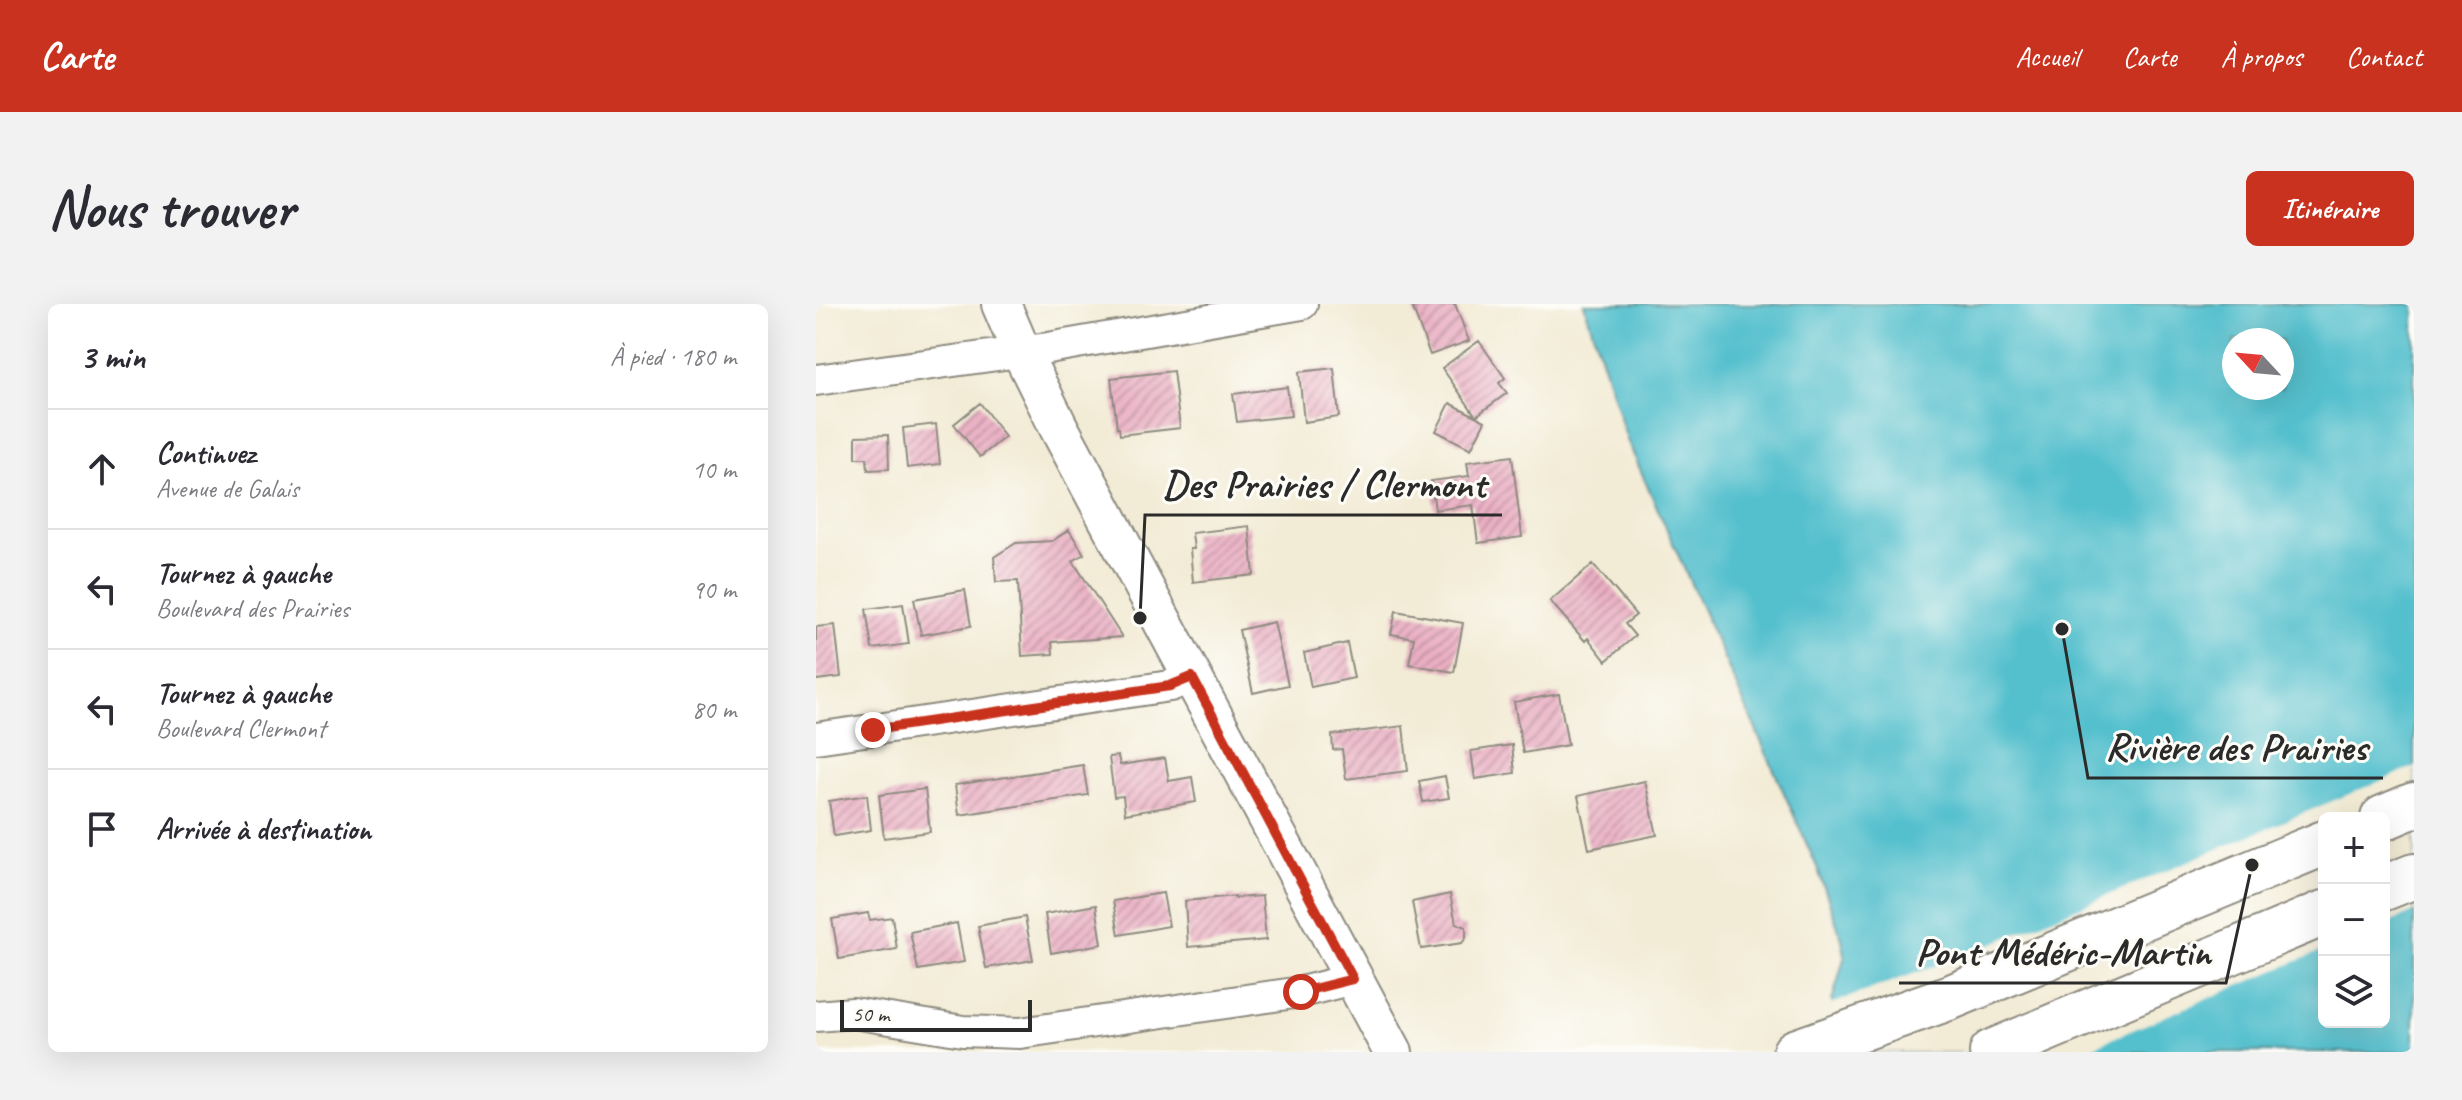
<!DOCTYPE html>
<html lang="fr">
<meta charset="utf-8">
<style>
:root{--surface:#fff;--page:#f2f2f3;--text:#2b2b33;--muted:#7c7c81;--line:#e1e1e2;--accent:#c8321e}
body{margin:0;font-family:Caveat,sans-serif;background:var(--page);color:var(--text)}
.controls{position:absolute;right:24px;bottom:24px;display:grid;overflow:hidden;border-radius:12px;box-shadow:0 8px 32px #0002}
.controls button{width:72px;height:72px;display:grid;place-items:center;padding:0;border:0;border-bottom:2px solid var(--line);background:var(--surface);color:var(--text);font:40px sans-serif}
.compass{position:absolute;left:1406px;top:24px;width:72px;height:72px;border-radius:50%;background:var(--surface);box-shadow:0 8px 32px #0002;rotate:296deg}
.scale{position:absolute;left:24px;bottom:20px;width:192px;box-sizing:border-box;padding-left:8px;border:4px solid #2b2b2b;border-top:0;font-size:22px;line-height:28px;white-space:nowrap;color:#2b2b2b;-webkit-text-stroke:6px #fdfcf7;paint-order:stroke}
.stop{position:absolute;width:24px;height:24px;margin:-18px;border:6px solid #c8321e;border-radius:50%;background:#fff}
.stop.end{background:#c8321e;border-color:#fff;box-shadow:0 2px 8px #0008}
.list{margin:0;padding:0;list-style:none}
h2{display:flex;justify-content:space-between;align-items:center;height:104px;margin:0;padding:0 32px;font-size:34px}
h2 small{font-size:26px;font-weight:400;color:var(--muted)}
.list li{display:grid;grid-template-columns:52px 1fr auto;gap:24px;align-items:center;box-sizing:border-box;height:120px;padding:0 32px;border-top:2px solid var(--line)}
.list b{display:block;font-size:30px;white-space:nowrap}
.list p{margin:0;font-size:26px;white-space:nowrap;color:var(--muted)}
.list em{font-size:26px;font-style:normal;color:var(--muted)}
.icon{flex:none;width:44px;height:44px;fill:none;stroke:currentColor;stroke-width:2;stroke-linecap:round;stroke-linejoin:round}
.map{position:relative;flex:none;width:1598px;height:748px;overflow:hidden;border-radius:12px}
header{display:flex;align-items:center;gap:48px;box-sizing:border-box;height:112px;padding:0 40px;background:var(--accent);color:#fff}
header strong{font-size:38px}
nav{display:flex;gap:44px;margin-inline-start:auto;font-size:28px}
.intro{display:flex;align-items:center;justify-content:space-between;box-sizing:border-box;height:192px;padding:0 48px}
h1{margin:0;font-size:56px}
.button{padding:20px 36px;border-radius:12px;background:var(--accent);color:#fff;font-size:28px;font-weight:700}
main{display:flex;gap:48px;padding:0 48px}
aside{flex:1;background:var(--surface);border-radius:12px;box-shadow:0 8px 32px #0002}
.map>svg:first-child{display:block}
</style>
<header>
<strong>Carte</strong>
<nav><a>Accueil</a><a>Carte</a><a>À propos</a><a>Contact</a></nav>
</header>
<div class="intro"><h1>Nous trouver</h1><a class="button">Itinéraire</a></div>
<main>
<aside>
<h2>3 min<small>À pied · 180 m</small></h2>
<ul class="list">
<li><svg class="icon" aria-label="ahead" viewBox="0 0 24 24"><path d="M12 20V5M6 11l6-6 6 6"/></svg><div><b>Continuez</b><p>Avenue de Galais</p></div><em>10 m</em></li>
<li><svg class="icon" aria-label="left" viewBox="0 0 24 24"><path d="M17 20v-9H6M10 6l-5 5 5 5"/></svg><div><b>Tournez à gauche</b><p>Boulevard des Prairies</p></div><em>90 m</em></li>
<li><svg class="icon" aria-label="left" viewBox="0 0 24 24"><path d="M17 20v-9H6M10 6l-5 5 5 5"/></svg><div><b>Tournez à gauche</b><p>Boulevard Clermont</p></div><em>80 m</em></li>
<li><svg class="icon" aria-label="arrive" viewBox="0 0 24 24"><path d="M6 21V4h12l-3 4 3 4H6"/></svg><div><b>Arrivée à destination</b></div></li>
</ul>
</aside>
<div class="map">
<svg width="1598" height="748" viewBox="0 0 1598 748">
<defs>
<pattern id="building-hatch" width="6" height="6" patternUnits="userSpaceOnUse" patternTransform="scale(2)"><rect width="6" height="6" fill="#eaafc3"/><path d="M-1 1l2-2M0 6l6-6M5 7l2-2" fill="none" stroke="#be8f9f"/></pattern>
</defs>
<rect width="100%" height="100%" fill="#fdfcf7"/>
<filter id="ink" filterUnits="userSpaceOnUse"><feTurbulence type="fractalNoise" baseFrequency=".0125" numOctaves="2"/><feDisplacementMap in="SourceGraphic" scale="16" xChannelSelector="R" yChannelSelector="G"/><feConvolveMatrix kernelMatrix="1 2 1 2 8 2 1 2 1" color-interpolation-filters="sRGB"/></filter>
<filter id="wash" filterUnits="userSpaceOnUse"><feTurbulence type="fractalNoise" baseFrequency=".006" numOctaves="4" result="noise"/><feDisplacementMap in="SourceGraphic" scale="32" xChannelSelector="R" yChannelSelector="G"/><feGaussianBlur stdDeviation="1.8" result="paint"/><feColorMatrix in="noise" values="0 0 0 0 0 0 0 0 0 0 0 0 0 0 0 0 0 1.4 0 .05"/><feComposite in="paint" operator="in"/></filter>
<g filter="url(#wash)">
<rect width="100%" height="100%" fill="#f2ebd5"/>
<path fill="#54c0cd" stroke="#40767c" stroke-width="2" fill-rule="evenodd" d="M768,0h830v748h-578l-4,-51 13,-46 -3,-16 -25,-72 -190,-427zM1418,36h48v48h-48zM1508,514h60v204h-60z"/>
<path fill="#f2ebd5" d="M1598,463v145l-30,13v-107h-60v132l-244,102h-248l-4,-47 132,-48z"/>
<g id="blocks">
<path fill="url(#building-hatch)" d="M602,0h37l14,37 -39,14 -18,-49z
M663,37l26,37 -6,5 8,10 -31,23 -34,-48z
M518,64l5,49 -35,5 -5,-50z
M357,67l7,57 -60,7 -1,-7h-2l-6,-50z
M471,83l4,29 -54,6 -4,-28z
M164,99l25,34 -25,20 -26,-33z
M634,99l35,18 -14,28 -35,-18z
M120,120l4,40 -33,4 -4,-40z
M72,131l1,34 -21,1 -1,-12h-11v-22z
M696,152l10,81 -44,6 -5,-38 -38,5 -4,-29 38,-5 -2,-14z
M433,222l5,49 -61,7 -3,-33h4l-2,-16z
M253,226l15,24 -11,7 49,76 -70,5 1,12 -31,2 -4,-75 -22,1 -2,-25 22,-14 36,-2z
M777,260l43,51 -11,9 10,12 -29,25 -18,-23 -3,3 -35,-40z
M149,286l6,36 -50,9 -7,-36z
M87,300l6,40 -37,5 -6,-40z
M580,307l67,12 -9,49 -45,-8 5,-26 -23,-4z
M458,318l14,63 -35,8 -14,-63z
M19,321l6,52 -25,3v-53z
M531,339l7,35 -43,9 -7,-34z
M743,390l9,51 -45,8 -9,-51z
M587,422l5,45 -62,8 -4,-30 -9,1 -1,-15z
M696,441l3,28 -40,6 -4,-28z
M302,452l2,9 45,-7 4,23 23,-4 4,25 -71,12 -2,-18 -9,1 -5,-40z
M267,461l5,30 -129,20 -4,-30z
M629,472l4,22 -26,4 -4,-21z
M829,477l12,54 -68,14 -11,-53z
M109,485l5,43 -46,6 -5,-43z
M51,491l4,35 -37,6 -5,-35z
M347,589l6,33 -50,9 -6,-34z
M634,590l6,29 10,4v11l-4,5 -41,6 -9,-47z
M419,592v2l27,-2 4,44 -78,7 -3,-46z
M280,601l6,39 -51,9 -6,-39z
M52,609l2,7 22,-3 5,32 -58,10 -7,-40z
M209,613l8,43 -47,8 -8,-42z
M141,619l7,39 -46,8 -8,-38z"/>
</g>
</g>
<g filter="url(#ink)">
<use href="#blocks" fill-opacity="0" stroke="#8e8b80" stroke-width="2"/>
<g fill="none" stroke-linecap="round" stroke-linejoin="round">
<defs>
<path id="minor" d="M0,76l232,-32 254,-44
M0,434l354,-52 22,-9
M0,712l37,-3 110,18 57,2 281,-41 52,-13"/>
<path id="tertiary" d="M185,0l20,47 38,77 334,624"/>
<path id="motorway" d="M1567,514l31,-13
M1568,584l30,-12
M979,748l156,-55 373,-154
M1176,748l332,-139"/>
</defs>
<use href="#minor" stroke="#8e8b80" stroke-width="34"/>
<use href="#tertiary" stroke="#8e8b80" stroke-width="42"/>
<use href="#motorway" stroke="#8e8b80" stroke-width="48"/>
<use href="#minor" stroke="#fff" stroke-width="30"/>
<use href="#tertiary" stroke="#fff" stroke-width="38"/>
<use href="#motorway" stroke="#fff" stroke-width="44"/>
</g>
</g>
<g fill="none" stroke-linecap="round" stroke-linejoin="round" filter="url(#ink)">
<path stroke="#c8321e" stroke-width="10" d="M57,426l297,-44 22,-9 161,302 -52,13"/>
</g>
<path fill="none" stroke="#2b2b2b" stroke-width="3" d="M324 314L329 211H686M1246 325L1272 474H1567M1436 561L1410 679H1083"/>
<g fill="#2b2b2b" stroke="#fdfcf7" stroke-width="3">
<circle cx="324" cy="314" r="8"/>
<circle cx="1246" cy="325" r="8"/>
<circle cx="1436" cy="561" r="8"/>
</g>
<g font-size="40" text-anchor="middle" font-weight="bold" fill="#2b2b2b" stroke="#fdfcf7" stroke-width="6" stroke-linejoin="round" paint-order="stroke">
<text x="508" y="193">Des Prairies / Clermont</text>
<text x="1420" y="456">Rivière des Prairies</text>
<text x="1247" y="661">Pont Médéric-Martin</text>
</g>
</svg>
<div class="controls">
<button>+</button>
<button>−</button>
<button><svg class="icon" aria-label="layers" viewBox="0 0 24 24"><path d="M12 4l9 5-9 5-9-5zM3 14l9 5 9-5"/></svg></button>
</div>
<svg class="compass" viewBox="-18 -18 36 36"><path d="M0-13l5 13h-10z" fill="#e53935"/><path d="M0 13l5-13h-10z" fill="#7c7c81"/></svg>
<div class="scale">50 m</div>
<div class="stop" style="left:485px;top:688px"></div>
<div class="stop end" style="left:57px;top:426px"></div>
</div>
</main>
